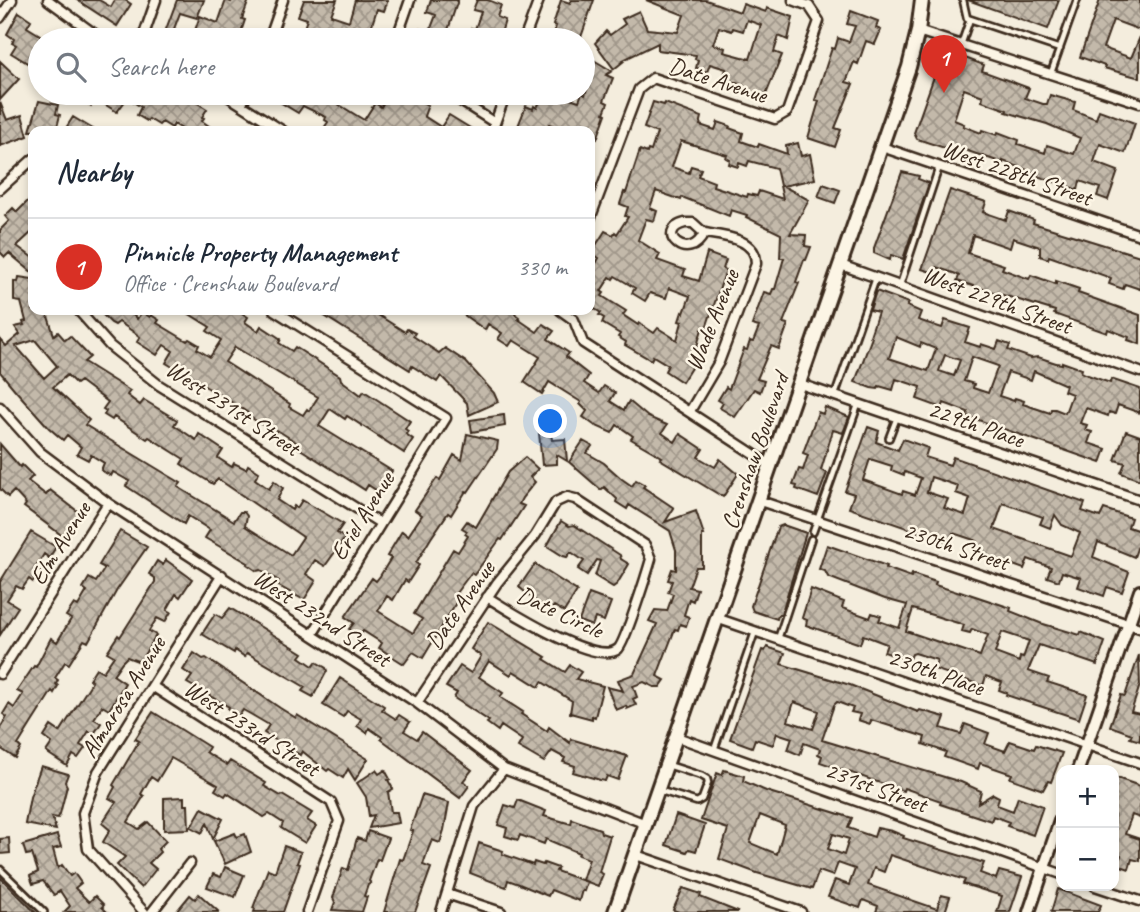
<!DOCTYPE html>
<meta charset="utf-8">
<style>
:root{--surface:#fff;--page:#f2f2f3;--text:#1f2937;--muted:#747a83;--line:#e0e1e3;--accent:#d93025}
body{margin:0;font-family:Caveat,sans-serif;background:var(--page);color:var(--text)}
.controls{position:absolute;right:21px;bottom:21px;display:grid;overflow:hidden;border-radius:14px;box-shadow:0 4px 10px #0003}
.controls button{width:63px;height:63px;display:grid;place-items:center;padding:0;border:0;border-bottom:2px solid var(--line);background:var(--surface);color:var(--text);font:35px sans-serif}
.you{position:absolute;left:551px;top:422px;width:24px;height:24px;margin:-18px;border:5px solid #fff;border-radius:50%;background:#1a73e8;box-shadow:0 0 0 10px #1a73e833}
.badge{display:grid;place-items:center;width:46px;height:46px;border-radius:50%;background:var(--accent);color:#fff;font-size:23px;font-weight:700}
.pin{position:absolute;translate:-50% -58px;filter:drop-shadow(0 2px 4px #0008)}
.pin::after{content:'';position:absolute;top:37px;width:24px;height:21px;background:inherit;clip-path:polygon(0 0,100% 0,50% 100%)}
.list{margin:0;padding:0;list-style:none}
h2{display:flex;justify-content:space-between;align-items:center;height:91px;margin:0;padding:0 28px;font-size:30px}
h2 small{font-size:23px;font-weight:400;color:var(--muted)}
.list li{display:grid;grid-template-columns:46px 1fr auto;gap:21px;align-items:center;box-sizing:border-box;height:98px;padding:0 28px;border-top:2px solid var(--line)}
.list b{display:block;font-size:26px;white-space:nowrap}
.list p{margin:0;font-size:23px;white-space:nowrap;color:var(--muted)}
.list em{font-size:23px;font-style:normal;color:var(--muted)}
.icon{flex:none;width:38px;height:38px;fill:none;stroke:currentColor;stroke-width:2;stroke-linecap:round;stroke-linejoin:round}
.map{position:relative;flex:none;width:1140px;height:912px;overflow:hidden}
.search{position:absolute;background:var(--surface);box-shadow:0 4px 10px #0003;left:28px;top:28px;width:567px;height:77px;display:flex;align-items:center;gap:18px;box-sizing:border-box;padding:0 24px;border-radius:38px;color:var(--muted);font-size:26px}
.panel{position:absolute;background:var(--surface);box-shadow:0 4px 10px #0003;left:28px;top:126px;width:567px;height:189px;border-radius:14px}
.map>svg:first-child{display:block}
</style>
<div class="map">
<svg width="1140" height="912" viewBox="0 0 1140 912">
<defs>
<pattern id="building-cross-hatch" width="8" height="8" patternUnits="userSpaceOnUse" patternTransform="scale(1.75)"><rect width="8" height="8" fill="#c3b9aa"/><path d="M0 0l8 8M0 8l8-8" fill="none" stroke="#a0978a"/></pattern>
</defs>
<rect width="100%" height="100%" fill="#f4eddd"/>
<filter id="ink" filterUnits="userSpaceOnUse"><feTurbulence type="fractalNoise" baseFrequency=".0143" numOctaves="2"/><feDisplacementMap in="SourceGraphic" scale="14" xChannelSelector="R" yChannelSelector="G"/><feConvolveMatrix kernelMatrix="1 2 1 2 8 2 1 2 1" color-interpolation-filters="sRGB"/></filter>
<g filter="url(#ink)">
<path fill="url(#building-cross-hatch)" stroke="#3b2a1e" stroke-width="2" fill-rule="evenodd" d="M77,0h22l12,7 4,-7h10l6,4 -14,22z
M177,0h27l-7,18 -17,-5 -6,16 19,7 7,-20 18,7 8,-23 5,2 1,-2h17l-7,19 3,1 -4,12 19,8h-98z
M304,0h33l-6,15 18,6 6,-21h33l-4,11 -7,-2 -8,25 -22,-7 -1,4 -15,-5 -2,5 -3,-2 -3,9 -5,-2 -1,4h-27l3,-9 9,3 5,-15 -9,-3z
M431,0h27l-11,33 -5,-1 -1,4 7,4h-31l4,-11 8,4 7,-18 -9,-3z
M477,0h11l13,5 -4,12 8,3 -6,20h-32l4,-12 4,1 6,-17 -8,-2z
M561,0l9,3 1,-3h23l-14,40h-17l-10,-3 3,-11 -3,-1z
M646,0h60l34,12 3,-8 23,8 1,-4 26,9 -5,23 -9,-4 -5,16 8,3 -17,42 -24,-8 2,-4 -20,-6 3,-10 -16,-5 -3,8 -11,-4 2,-8 -3,-1 1,-4 -38,-5v-7l-35,17 1,1 -10,8 -19,-26 11,-12 4,4 15,-11 -3,-5 17,-8 8,18 31,3 6,-17zM747,20l14,5 -11,34 -26,-7 1,-4 -12,-4 6,-17 13,4 1,-3 10,3z
M968,0h91l-11,29z
M1100,0h40v30l-27,-10 -10,28 28,10 9,-21v41l-36,-10 1,-2 -25,-9z
M851,11l27,10 -2,7 5,2 -6,14 -9,-3 -8,23 -4,-2 -8,20 7,2 -18,44 6,2 -6,17 -27,-9 11,-37 -4,-1 17,-52 3,1 3,-11 11,4 6,-16 -8,-2z
M19,12l12,8 -4,7 13,8v22l-6,10 -23,-14 5,-8 -4,-2 2,-4 -7,-5z
M949,52l35,13 -2,6 47,17 -4,10 18,6h4l3,-9 25,7 -2,8 23,9 3,-9 36,13 -10,30 -25,-9 -6,18 24,9 -10,29 -11,-4 3,-8 -20,-7 -2,9 -41,-14 1,-2 -35,-13v2l-47,-16 -2,4 -37,-12 -3,-6 27,-76zM964,89l19,7 -1,5 25,9 -1,2 41,12 33,14 -6,16 -27,-9 -2,8 -27,-9 1,-4 -21,-8 -1,3 -15,-5 -1,3 -18,-7 1,-2 -10,-4z
M587,56l25,15 -6,4 7,3 -9,23 4,2 -4,10 2,1 -9,25 -7,-2v-6h-21l-20,-7 -3,7h-30l10,-25 7,3 1,-3 3,2 3,-7 4,1 3,-9h14l-1,2 19,6 3,-8 3,2 8,-23 -10,-6z
M0,61l19,18 -19,21z
M86,93h8l4,3 -7,10 -9,-6z
M107,93h24l-14,19 -16,-10z
M137,93h44l26,16 -5,8 2,1 -2,3 14,10h-31l-11,-7 -2,4 -10,-6 -3,3 -10,-6 -2,2 -10,-6 4,-8 -9,-6z
M278,93h42l44,27 11,-17 6,4 8,-14h15l24,12 -4,11 17,11 8,-12 26,16h-153l6,-9 -3,-2 1,-3 -23,-11 -5,7 -23,-14z
M39,101l19,4 -2,9 4,1 -4,16h-26z
M0,102l7,18 15,-5 6,21 -28,10z
M653,102l11,3 1,-2 37,14 -2,8 15,5 3,-8 12,4 -1,2 14,5 -2,8 17,6 1,-3 28,10 -1,-8 12,-3 3,13 9,-2 5,25 -32,7 26,14 -19,34 16,1 -1,11 6,1 -5,13h-2l-8,22 3,1 -16,40 5,1 -9,25 -8,-3 -14,33 7,2 -4,11 -6,-3 -19,28 -15,-9 3,-5 -5,-3 8,-13 3,2 15,-40 3,1 3,-9 3,1 6,-15 -7,-2 12,-33 7,2 2,-5h2l9,-31h-4l1,-24 -35,-17 1,-2 -16,-5 -2,6 -47,-19 -1,3 -25,-9 -6,17 7,3 -3,10 -8,-2 -8,21 22,14 -3,6 28,10 -2,6 16,5 8,-28 19,7 -3,9 3,1 -21,61 -3,-2 -5,17 6,3 -21,33 -17,-11 3,-6 -15,-9 -2,4 -26,-15 1,-3 -8,-5 2,-3 -18,-11 2,-5 -5,-3 2,-2 -11,-7v-33l9,-15 -8,-5 14,-22 8,4 2,-3 2,2 11,-17 -3,-1 3,-9 -8,-3 4,-12 2,1 14,-43 7,3 1,-3 3,1 6,-18 -13,-5zM681,141l46,14 -1,3 4,2 -1,4 9,3 1,-4 8,3 2,-5 27,7 7,31 -24,-8 -2,5 -9,-2 -1,3 -34,-11 1,-4 -16,-6 3,-7 -10,-3 -2,7 -17,-6zM615,276l20,12 -3,5 13,8 5,-8 16,5 3,-10 21,8 -6,17 -2,-1 -3,9 3,1 -5,18 -19,-12 -4,5 -15,-10 -1,2 -15,-10 3,-4 -24,-15 2,-3 -3,-2 9,-14 3,2z
M73,117l23,14h-32z
M902,172l17,4 -1,3 11,4 -26,76 -12,-4 -1,5 -16,-7v-5z
M823,184l17,6 -5,13 -17,-6z
M950,190l36,12 -3,10 23,8 3,-9 25,9 -1,3 107,33v33l-15,-5 -2,5 -14,-5 2,-6 -62,-22 -1,3 -8,-3v-9l-27,-9 -3,10 -37,-13 -5,18 36,12 -2,4 27,10 2,-4 25,9v-3l23,8 -1,4 62,22v29l-12,-4 1,-3 -21,-8 -1,4 -53,-19 1,-3 -98,-30 2,-5 -3,-2 -20,-7 -2,6 -12,-4z
M33,196v35l-16,15 16,12v15l-24,-20 -4,4 -5,-5v-22l9,-9 -4,-5 8,-8 4,4z
M19,277l14,2v31h13l8,25 4,-3 7,8 5,-4 20,21 -6,5 46,29 -3,4 13,10 4,-5 33,20 -3,5 22,15 3,-6 24,16 -5,8 14,9 2,-4 12,6 2,-4 11,7 -4,7 14,10 5,-8 9,7 -6,12 15,10 2,-4 3,2 5,-8 41,24 -6,9 8,5 -20,28 -10,-6 -9,14 10,7 -12,19 -27,-15 2,-4 -18,-11 -4,1 -10,-7 1,-1 -43,-25 5,-8 -22,-14 -4,8 -58,-38 3,-5 -16,-9 -2,4 -10,-6 3,-7 -13,-8 -3,5 -11,-6 4,-7 -14,-12 -4,5 -14,-12 -33,-37 -16,-19v-33l6,7 14,-12 -5,-7 9,-2 -1,-3 3,-1 -5,-19 -7,-1v-20l4,1zM35,340l22,26 -13,12 -28,-32zM67,375l9,9 4,-3 28,21 -5,7 3,2 -2,4 8,5 2,-3 33,22 2,-2 35,22 -3,5 9,6 23,14 5,-5 85,58 -12,18 -46,-29 2,-10 -3,-4h-4l-6,9 -56,-34 3,-4 -15,-9 -81,-49 4,-5 -36,-33z
M876,291l33,12 -2,3 14,6 -3,8 24,8 3,-8 25,8 -5,14 15,5 1,-3 15,5 3,-8 11,4 -2,5 23,8 7,-1 18,6 6,1v-2l20,7 -1,3 4,2 25,9 1,-4 29,10v24l-22,-8 -3,9 -6,-2 -1,4 -22,-8 -6,15 7,2 -2,5 7,2 -4,11 18,6 -5,14 -134,-47 1,-4 -24,-9 -2,5 -25,-9 4,-12 -25,-8 -3,11 -14,-4 -1,3 -7,-1 -16,-6 17,-45 -2,-1 8,-24 -8,-2zM896,337l24,10 1,-4 15,6 -8,22 -39,-13zM945,355l15,5 -6,16 -15,-5zM972,357l26,9 -10,27 -15,-5 1,-4 -10,-3zM1034,371l32,14 -2,6 8,3 -7,19 -10,-4h-4l-1,4 -27,-9 1,-3 -9,-3 -1,3 -15,-5 9,-24 23,8z
M98,310h30l9,9 5,-7 8,5 1,-2 8,5 -2,3 30,18 2,-2 10,6 -2,4 13,8 11,-17 -14,-9 3,-4 -27,-17h54l11,7 -3,5 13,9 3,-5 20,13 -2,4 13,8 3,-4 45,29 1,4 20,15 3,-4 43,28 3,2 -5,8 3,2 -2,3 7,5 -9,14 -57,-37 -2,3 -15,-10 -11,17 73,45 -13,21 -11,-7 -3,5 -68,-43 -1,-5 -19,-12 -2,3 -25,-16 1,-2 -13,-9 -72,-43 7,-12 -9,-6 -7,10 -20,-13 3,-5 -5,-4 -16,-11 -4,3 -4,-2zM235,347l83,50 -9,14 -2,-2 -4,6 -14,-8 1,-3 -65,-42z
M315,310h55l35,22 2,-3 8,4 -2,3 26,17 6,-5 21,14 28,31 4,9 -29,13 -2,-12 -26,-27 -4,6 -25,-16 -2,4z
M457,310h60l-2,4 4,3 -1,2 19,13 6,-8 11,7 -6,8 21,14 -3,4 23,18 -5,8 15,10 5,-7 11,7 -5,8 14,9 5,-9 19,16 19,8 -5,8 13,9 5,-8 23,15 -5,8 17,10 5,-8 18,15 -15,23 -63,-38 2,-2 -31,-18 2,-3 -16,-11 -5,8 -18,-8 -11,-8 4,-6 -7,-7 1,-2 -32,-20 -7,12 -18,-12 16,-25 -27,-17 -4,6 -11,-7 4,-6 -14,-9 -3,6z
M825,407l24,10 -6,16 -10,-3 -12,40 6,3 -9,24 -22,-8 1,-3 -4,-1 6,-16 4,1 5,-15 -5,-2 15,-41 5,2z
M504,415l1,11 -33,6 -2,-12z
M868,427l11,4 -3,11 22,8 5,-11 25,9 -3,9 25,8 3,-8 132,46 -3,8 18,6 4,-8 27,9 -3,9 12,4v9l-6,17 -36,-15 -5,15 36,15 -7,20 -15,-5 -3,9 -26,-9 3,-9 -19,-6 -3,9 -12,-4 4,-10 -15,-5 -8,-3 -4,10 -50,-18 3,-10 -24,-8 -3,10 -101,-35 5,-14 -9,-3zM870,459l22,7 -1,4 13,5 1,-3 16,6 -6,17 -12,-4 -1,3 -39,-14zM931,477l27,9 -2,7 14,5 -5,17 -21,-7 4,-9 -21,-7zM1003,503l40,14 -3,7 10,4 5,-13 7,10 18,8 -9,23 -77,-27z
M1126,431l14,5v44l-19,-7 4,-10 -10,-3z
M551,432l1,8 13,-1 2,22 -10,-6v9l-15,1 -3,-32z
M467,434l31,7 -1,8 -29,43 -2,-1 -15,24 -3,-2 -17,25 -15,25 3,2 -11,17 -3,-2 -12,20 -6,-4 -9,15 35,22 9,-14 -8,-5 39,-65 5,3 10,-16 -3,-2 2,-3 -5,-3 5,-7 9,6 32,-55 17,-15 13,12 -8,8 5,5 -13,16 -3,6 5,2 -22,34 -2,-1 -26,36 -3,-2 -15,20 4,3 -37,62 -10,-6 -9,12 -25,-16 3,-5 -19,-12 -3,5 -11,-7 5,-6 -9,-6 27,-39 4,3 4,-5 11,-18 -4,-2 15,-25 6,5 14,-21 -7,-5 22,-32 3,2 14,-25 8,5z
M583,441l9,5 -5,7 17,10 18,16 10,7 4,-6 9,5 -2,2 31,21 -9,14 31,-11 8,24h-2v32h-6l-7,20 8,2 -4,12 -4,-2 -5,16 5,2 -3,9 -6,-2 -2,6 -3,-1 -18,47 8,4 -5,7h-6l-10,-5 -11,4 4,11 -4,2 3,6 -9,4 -1,-3 -10,4 -9,-23 16,4 -5,-11 16,-6 23,-50 -8,-3 6,-11 12,1 6,-17 -5,-2 4,-11 -4,-1 4,-11 4,1v-20l-6,-19 -41,-26 -2,4 -11,-7 1,-3 -13,-12 -3,3 -32,-28z
M0,444l20,23 2,-2 11,11 -5,5 18,14 4,-5 31,24 -17,23 -40,-30 2,-3 -12,-13 -6,6 -8,-8z
M561,521l8,5 5,-1 46,30 1,4 8,5 -12,20 -4,3 -18,-11 5,-15 -3,-1 -10,15 -9,-6 6,-8 -13,-9 -4,5 -4,-1 -16,-10z
M783,525l23,8 -25,82h-3l-1,4 -24,-8 -2,-5 27,-79z
M120,531l27,16 -30,43 -29,52 -4,-2 -15,24 -4,-2 -10,16 3,2 -2,4 2,2 -4,7 -2,-2 -21,33 -13,21 3,3 -6,10 -15,-10v-20l7,-11 -4,-3 6,-10 5,4 9,-14 -6,-3 17,-25 2,1 15,-29 6,4 14,-23 -5,-3 8,-12 4,2 9,-15 -4,-3 6,-10 7,4 9,-14 -6,-3z
M31,532l25,15 -7,11 -5,-4 -9,15 5,3 -7,10 -4,-3 -7,10 -6,-3 -9,14 11,7 -18,28v-53z
M827,545l60,21 -1,2 25,9 1,-3 24,8 -1,3 25,8v-2l51,17 -1,3 30,12 40,12 1,-3 24,10 -8,23 -58,-20 -11,26 21,7 -2,4 40,13 -8,24 -73,-24 1,-2 -8,-3 3,-8 -16,-6 -3,10 -49,-17 3,-9 -22,-7 -3,1 -3,7 -25,-9 3,-8 -3,-1 -21,-8 -3,9 -54,-19 1,-5 -5,-2 9,-29 33,13 -2,6 28,10 2,-5 9,3 -2,5 20,7 8,-23 -22,-6 -57,-22 -3,-6 -6,-2zM913,609l51,16 -2,6 8,2 2,-4 16,6 -8,21 -74,-25zM1002,632l27,9 -6,17 -3,-1 -1,5 -24,-9z
M166,560l26,19 -12,18 -4,-3 -9,16 4,2 -6,10 -8,-4 -8,13 7,4 -16,27 -13,-5 -5,5 -9,13 12,8 -16,27 -7,-4 -8,13 7,4 -7,11 -5,-3 -9,14 5,3 -7,10 -5,-3 -6,11 -21,-14 6,-9 -8,-6 7,-11 9,6 32,-50 -3,-3 7,-11 7,4 11,-16 -7,-4 11,-17 2,2 35,-55v-4l-6,-4 8,-13 6,4z
M535,564l42,27 -13,21 -10,-6 -3,4 -13,-7 -19,-16z
M589,594l22,8 -7,19 -9,-3 -3,8 -13,-5z
M230,608l73,45 -3,4 13,9 3,-4 10,6 1,3 -14,26 -11,-6 3,-4 -58,-34 -2,4 -10,-7 -1,3 -32,-19 13,-20 7,4z
M488,622l58,35 -2,2 21,13 5,-7 11,7 -5,7 27,7 -8,31 -3,-1v3l-22,-6 2,-12 -30,-19 -3,5 -26,-16 -2,4 -22,-14 -10,16 24,16 -3,4 23,15 -2,2 26,17 2,-4 21,16 1,-4 56,17 -9,24 -11,-4 -2,5 -5,-1 -27,-8 2,-6 -12,-4 2,-4 -13,-7 -8,11 -26,-15 4,-7 -21,-14 -3,5 -11,-8 2,-2 -35,-23 3,-5 -11,-6 14,-21 11,7 10,-17 -10,-7z
M767,647l18,6 -4,11 69,21 68,27 2,-2 25,7 -4,11 20,6 4,-10 24,9 -4,11 20,7 5,-10 24,8 2,-4 26,8 -11,29 -3,-1 -5,9 -33,-12 2,-4 -32,-11 -2,6 -34,-12 2,-5 -23,-8 2,-7 -54,-17 -1,4 -12,-4 2,-6 -9,-2 2,-4 -16,-6 -3,3 -12,35 139,42 20,9 -3,12 15,-9 6,3 -2,8 16,6 5,-14 25,9 -10,29 -26,-9 2,-4 -16,-6 -2,5 -51,-17 1,-3 -37,-13 -1,3 -83,-29 2,-6 -4,-2 2,-5 -16,-6 -4,12 -12,-5 4,-12 -15,-5 -4,12 -18,-6 -3,8 -22,-8 32,-89 3,1zM794,702l25,9 -6,18 -25,-8z
M194,653l9,6 3,-1 74,50 16,10 1,-3 71,44 -13,21 -7,-11 -5,9 -14,-9 -2,2 -25,-20 -2,4 -36,-22 5,-8 -17,-10 -9,-5 -4,6 -11,-7 1,-2 -42,-24 5,-7 -9,-6z
M1139,655l1,30 -9,27 9,2v27l-10,-3 2,-4 -22,-8 11,-31 4,1z
M340,678l44,28 -2,4 14,9 3,-4 11,7 -6,9 13,8 5,-7 50,38 -9,11 6,5 -9,12 -79,-59 1,-2 -13,-9 -2,5 -10,-7 4,-7 -14,-8 -4,6 -20,-12z
M153,712l56,35 -3,5 6,4 15,9 3,-4 36,22 -2,3 17,10 1,-1 30,18 -5,7 9,6 -11,17 -24,-15 2,-5 -14,-9 -5,3 -37,-24 -2,3 -10,-6 3,-5 -47,-27 -14,23 -6,-4 -10,17 3,2 -16,26 11,7 9,-7 18,19 -8,8 2,3 -11,11 7,6 -15,19 -24,-23 8,-8 -22,-15 7,-12 -8,-7 14,-21 -7,-4 6,-11 -2,-2 26,-44 -4,-2z
M41,766l27,8 -3,8 2,4 -7,28 -2,4 -6,-1 4,13 -31,-6 5,-27z
M376,770l3,4 6,-4 5,9 -2,1 5,9 -5,3 3,20h6l2,11 -30,5 5,-13 -5,1 -3,-19 -9,-14z
M724,770l20,6 -1,5 23,10 86,27 -4,10 26,9 3,-9 15,3 12,5 -1,2 81,25 -4,10 16,6 3,-8 23,6 -12,35h-13l5,-16 -39,-12 2,-4 -75,-25 -6,17 -10,-4 -6,17 69,24 4,-14 9,2 -5,15h-69l2,-6 -15,-6 -3,8 -32,-11 7,-17 14,5 6,-16 -17,-6 -5,13 -14,-5 -7,18 -55,-16 -38,-14 9,-30 -27,-9 16,-47 5,2zM760,815l25,10 -8,29 -27,-11zM833,834l16,5 -5,16 -16,-6z
M1114,777l26,9v32l-8,-3 -7,19 15,5v22l-8,-2 -3,10 -11,-4 3,-10 -7,-3z
M422,795l27,8 -5,27 -4,13 -8,-3 -4,10 -5,15 8,3 -16,44h-31l16,-53 3,1 10,-29 -3,-1z
M184,797v8h4l1,24 -25,1v-32z
M518,800l28,11 -2,5 27,8 1,-5 28,10 1,4 9,3 -11,36 4,2 -5,12 -16,-6 7,-21 -11,-4 1,-2 -33,-14 -2,5 -24,-9 -2,5 -13,-4 2,-8 -9,-3 7,-20 10,3z
M202,808l21,11 -10,20 -6,-16 -5,10 -11,-6z
M676,815l29,10 -9,26 -7,-2 -2,3 -21,-7z
M368,831l20,7 -8,22 -3,-1 -8,22 2,2 -3,2 -4,11 3,1 -5,15 -30,-2 3,-8 -2,-4 10,-30 5,2 9,-32 8,3z
M235,833l2,4 8,-3 6,18 -26,12 -11,-23z
M57,835l4,12 -8,2 5,19 4,-3 8,11 4,-3 7,10 -6,5 14,14 6,-6 9,9 -2,2 5,5h-43l6,-6 -10,-15 -6,4 -11,-14 -10,3 -3,-8 8,-4 -6,-18 -6,1 -3,-10z
M9,838l1,15 -10,1v-15z
M479,843l24,8 -1,3 31,11 1,-3 9,3 1,-2 14,5 -2,3 31,11 -3,9 -2,-1 -3,11 -28,-11 -3,6 -29,-12 -11,-4 -2,7 -36,-14z
M284,846l17,6 -4,11 3,1 -17,48h-29l1,-3 -2,-1 15,-39 7,3z
M225,867l19,8 -9,22 -28,-10 6,-13 8,3z
M0,877l35,35h-35z
M683,888l18,6 -1,3 38,15h-59l-6,-2z
M1058,889l43,16 -3,7h-47z
M199,894l20,18h-43l14,-17 5,4z"/>
<g fill="none" stroke-linecap="round" stroke-linejoin="round">
<defs>
<path id="lane" d="M963,0l4,18 93,31
M961,45l9,-26
M1051,73l26,-73
M900,285l39,-118
M835,395l41,-117
M889,438l8,-21
M813,532l45,-127
M778,639l33,-100
M714,750l41,-118
M661,791l36,11 5,-3 6,-16 -1,-4 -5,-3 -34,-11
M0,869l44,43"/>
<path id="street" d="M48,0l55,40
M0,18l12,-18
M918,31l222,72
M142,40l14,-40
M269,40l14,-40
M396,40l14,-40
M524,40l15,-40
M223,93l60,38
M448,93l47,30
M241,104l7,-11
M492,131l14,-38
M882,147l258,88
M0,189l33,-30
M590,219l49,-130 14,-11 122,41 12,-7 32,-91 -10,-15 -16,-6
M685,223h8l11,10c-15,33 -51,-2 -19,-10z
M841,265l299,107
M78,310l32,36 49,39 221,138
M274,310l172,108 -134,217
M560,310l14,10 9,23 189,123
M800,384l340,116
M0,407l40,45 68,51 309,200 87,66 142,55
M690,411l29,-49 37,-98c1,-26 -33,-28 -52,-31
M760,501l380,127
M719,619l421,144
M0,674l108,-171
M152,686l179,116 8,19 -32,91
M417,703l80,-120 38,-47 21,-34 11,-5 8,2 70,46 6,14c-4,14 -26,84 -33,90 -21,18 -110,-39 -131,-52
M677,737l384,137
M636,855l165,57
M1095,886l45,15
M447,894l54,18
M144,912l-56,-63 -5,-36 15,-41 124,-197
M152,912l38,-49
M441,912l33,-106 30,-37"/>
<path id="secondary" d="M1078,770l62,-179
M1029,912l32,-94"/>
<path id="primary" d="M615,912l294,-845 9,-36 4,-31"/>
</defs>
<use href="#lane" stroke="#3b2a1e" stroke-width="10"/>
<use href="#street" stroke="#3b2a1e" stroke-width="13"/>
<use href="#secondary" stroke="#3b2a1e" stroke-width="16"/>
<use href="#primary" stroke="#3b2a1e" stroke-width="18"/>
<use href="#lane" stroke="#fcf5e5" stroke-width="4.5"/>
<use href="#street" stroke="#fcf5e5" stroke-width="8"/>
<use href="#secondary" stroke="#fcf5e5" stroke-width="10"/>
<use href="#primary" stroke="#fcf5e5" stroke-width="12"/>
</g>
</g>
<g text-anchor="middle" dominant-baseline="central" stroke-width="5" stroke-linejoin="round" paint-order="stroke">
<g font-size="24" fill="#3b2a1e" stroke="#fcf5e5">
<text transform="translate(718 80) rotate(18)">Date Avenue</text>
<text transform="translate(1017 173) rotate(19)">West 228th Street</text>
<text transform="translate(997 300) rotate(20)">West 229th Street</text>
<text transform="translate(712 320) rotate(-68)">Wade Avenue</text>
<text transform="translate(233 408) rotate(33)">West 231st Street</text>
<text transform="translate(976 424) rotate(19)">229th Place</text>
<text transform="translate(755 451) rotate(-71)">Crenshaw Boulevard</text>
<text transform="translate(362 516) rotate(-58)">Eriel Avenue</text>
<text transform="translate(60 543) rotate(-58)">Elm Avenue</text>
<text transform="translate(956 546) rotate(18)">230th Street</text>
<text transform="translate(460 605) rotate(-55)">Date Avenue</text>
<text transform="translate(560 612) rotate(25)">Date Circle</text>
<text transform="translate(322 618) rotate(33)">West 232nd Street</text>
<text transform="translate(936 672) rotate(19)">230th Place</text>
<text transform="translate(123 697) rotate(-58)">Almarosa Avenue</text>
<text transform="translate(252 728) rotate(33)">West 233rd Street</text>
<text transform="translate(876 787) rotate(20)">231st Street</text>
</g>
</g>
</svg>
<div class="controls">
<button>+</button>
<button>−</button>
</div>
<div class="you"></div>
<div class="pin badge" style="left:944px;top:93px">1</div>
<div class="search"><svg class="icon" aria-label="search" viewBox="0 0 24 24"><circle cx="10" cy="10" r="6"/><path d="M15 15l6 6"/></svg>Search here</div>
<section class="panel">
<h2>Nearby<small></small></h2>
<ul class="list">
<li><span class="badge">1</span><div><b>Pinnicle Property Management</b><p>Office · Crenshaw Boulevard</p></div><em>330 m</em></li>
</ul>
</section>
</div>
